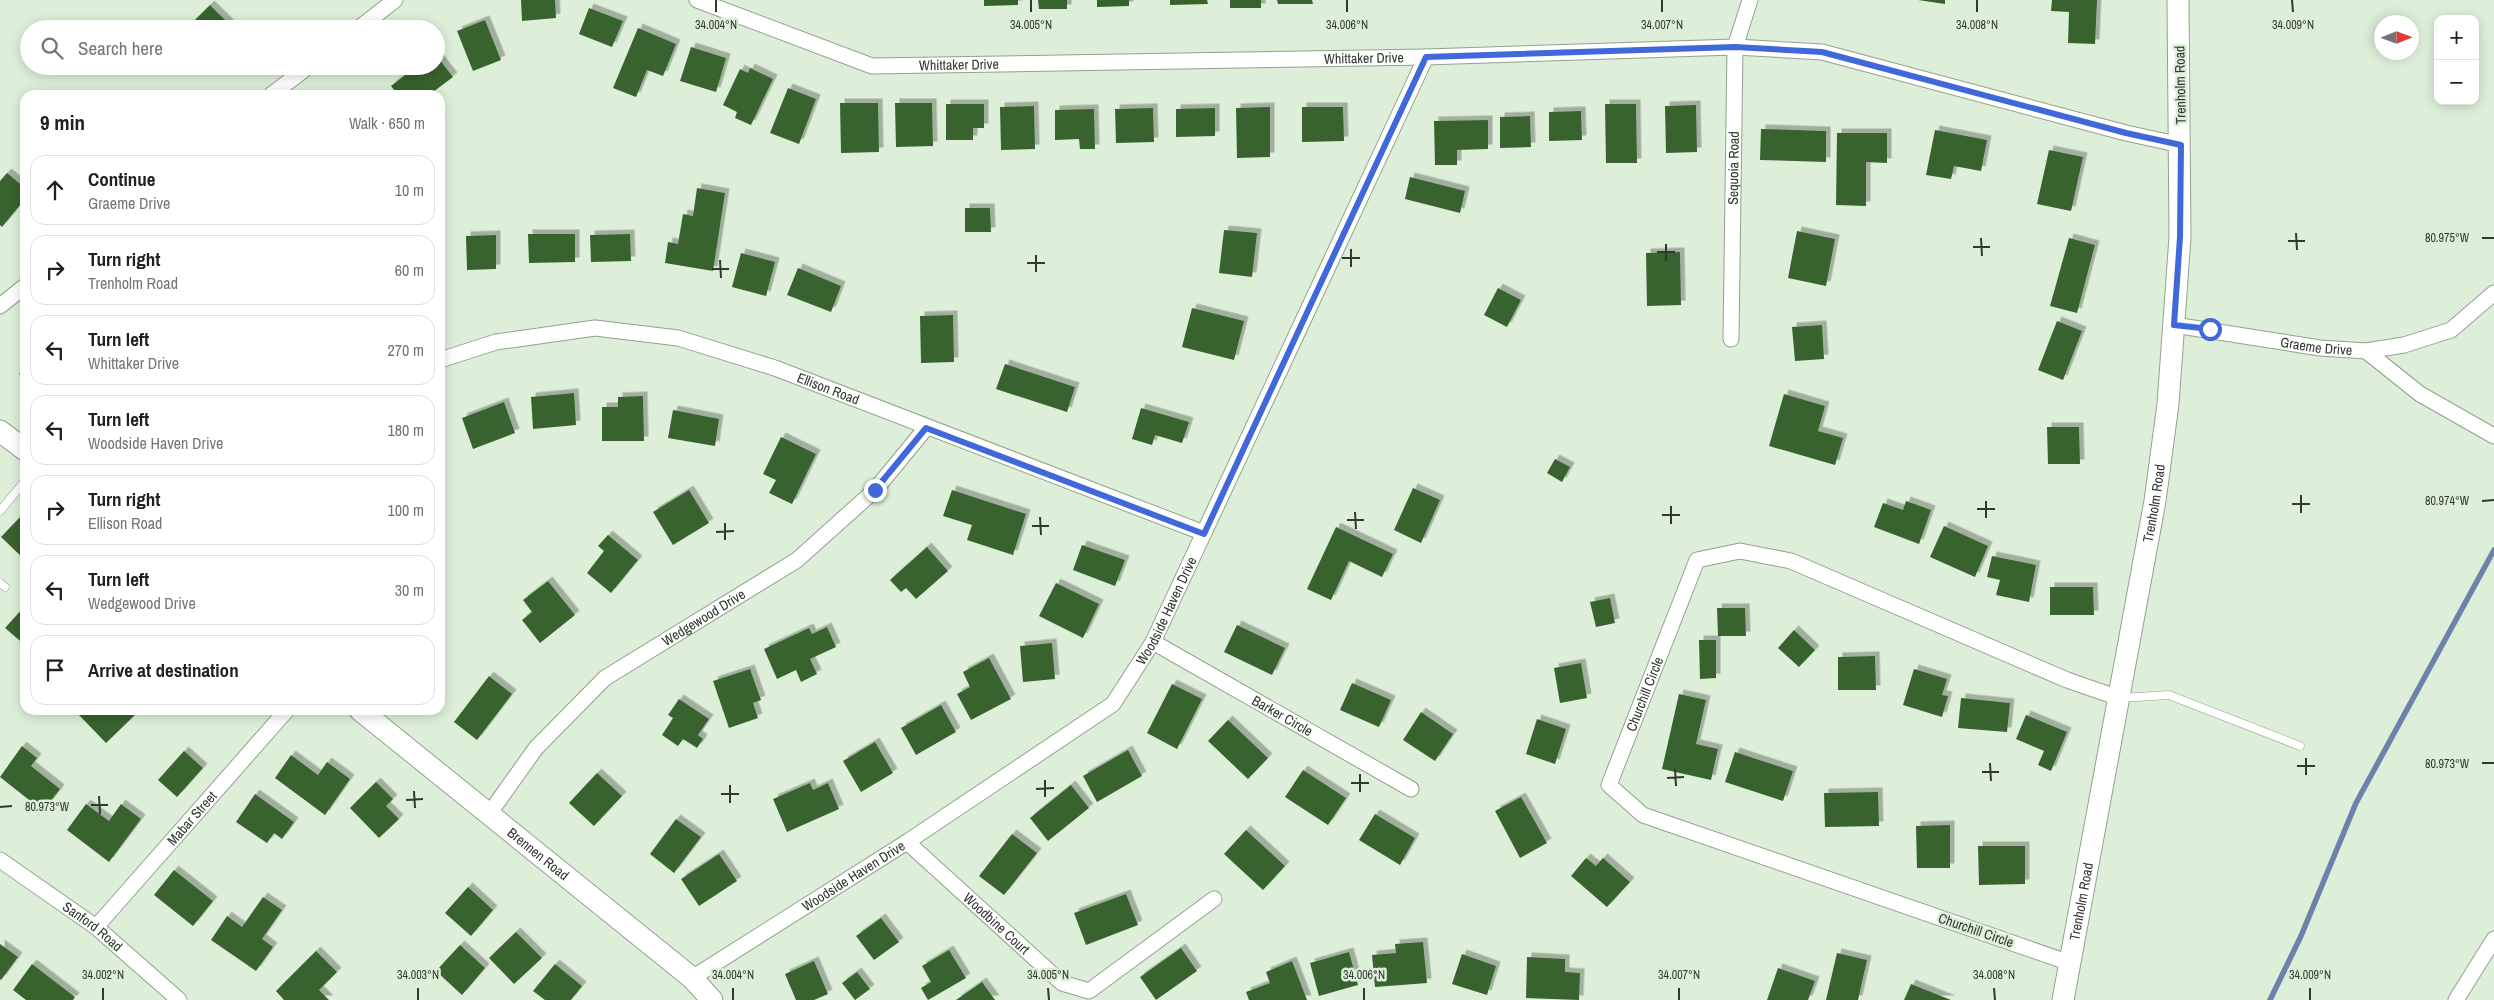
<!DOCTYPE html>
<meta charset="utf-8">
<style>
:root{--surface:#fff;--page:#f2f2f2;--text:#202124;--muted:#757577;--line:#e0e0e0}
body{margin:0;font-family:"Archivo Narrow",sans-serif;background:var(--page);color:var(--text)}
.controls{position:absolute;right:15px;top:15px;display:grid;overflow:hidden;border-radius:10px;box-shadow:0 2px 12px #0003}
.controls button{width:45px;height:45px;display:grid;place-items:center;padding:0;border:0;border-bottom:1px solid var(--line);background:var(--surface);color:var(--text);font:25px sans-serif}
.compass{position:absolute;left:2374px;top:15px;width:45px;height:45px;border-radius:50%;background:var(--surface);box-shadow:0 2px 12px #0003;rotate:89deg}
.stop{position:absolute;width:15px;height:15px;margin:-11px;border:4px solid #4068da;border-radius:50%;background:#fff}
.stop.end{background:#4068da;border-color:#fff;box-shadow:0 1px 5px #0008}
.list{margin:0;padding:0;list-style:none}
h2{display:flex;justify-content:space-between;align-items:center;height:65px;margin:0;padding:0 20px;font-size:21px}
h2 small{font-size:16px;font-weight:400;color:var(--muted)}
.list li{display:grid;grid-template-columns:32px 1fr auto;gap:15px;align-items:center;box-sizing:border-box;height:70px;margin:0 10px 10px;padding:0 10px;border:1px solid var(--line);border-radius:15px}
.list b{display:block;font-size:19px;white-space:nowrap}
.list p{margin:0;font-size:16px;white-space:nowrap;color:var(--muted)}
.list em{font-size:16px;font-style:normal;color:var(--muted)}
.icon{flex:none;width:28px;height:28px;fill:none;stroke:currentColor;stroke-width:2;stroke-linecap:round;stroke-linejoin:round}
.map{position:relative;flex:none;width:2494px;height:1000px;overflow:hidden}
.search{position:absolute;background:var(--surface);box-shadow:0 2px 12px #0003;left:20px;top:20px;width:425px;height:55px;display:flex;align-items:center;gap:12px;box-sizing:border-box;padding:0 18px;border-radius:28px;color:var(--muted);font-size:19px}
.panel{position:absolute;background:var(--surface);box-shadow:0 2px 12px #0003;left:20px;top:90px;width:425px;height:625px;border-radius:15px}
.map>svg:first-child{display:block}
</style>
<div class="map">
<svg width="2494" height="1000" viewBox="0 0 2494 1000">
<defs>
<filter id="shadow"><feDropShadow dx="4.5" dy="-4.5" stdDeviation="0" flood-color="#0004"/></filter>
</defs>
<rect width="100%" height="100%" fill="#ddefd9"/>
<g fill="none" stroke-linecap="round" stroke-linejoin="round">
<path stroke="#6c82aa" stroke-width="5.5" d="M2270,1000l31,-64 55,-133 138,-253"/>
</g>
<path fill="#37642f" filter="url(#shadow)" d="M521,0h34l1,18 -34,3z
M984,0h34v5l-34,1z
M1038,0h29v9h-28z
M1097,0h32v6l-32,1z
M1170,0h37l1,4 -38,1z
M1230,0h31v8h-31z
M1277,0h35l1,4h-35z
M1918,0h27v4z
M2052,0h45l-2,44 -27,-1 1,-31 -18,-1z
M210,5l24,24h-48z
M589,8l34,13 -11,26 -33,-13z
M485,20l16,40 -28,11 -16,-40z
M638,28l38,16 -13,32 -16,-6 -11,27 -23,-9z
M691,47l35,11 -10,34 -36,-11z
M436,55l17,22 -24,18h-31l-7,-9 26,-20h19z
M750,68l23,11 -22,46 -16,-7 2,-6 -14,-7 17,-36 8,4z
M788,88l28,11 -17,45 -29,-11z
M840,103h38l1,49 -38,1z
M895,103h37l1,43 -37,1z
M946,104h38v24h-11v12h-27z
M1605,104h31l1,59h-31z
M1696,105l1,47 -31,1 -1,-47z
M1034,106l1,43 -34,1 -1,-43z
M1270,107v50l-33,1 -1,-50z
M1302,107h41l1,34 -42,1z
M1153,108l1,34 -38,1 -1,-34z
M1215,108v28l-39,1v-28z
M1094,109l1,40h-15l-1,-10 -24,1v-30z
M1581,111l1,29 -33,1v-29z
M1530,116l1,31 -31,1v-31z
M1488,120v29l-31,1v15h-22l-1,-44z
M1761,129l65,2v31l-66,-2z
M1935,130l52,10 -6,31 -27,-5 -3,13 -25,-4z
M1837,133h50v30l-21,-1v44l-30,-1z
M2049,150l34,7 -12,54 -34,-7z
M7,173l18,15v11l-23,28 -2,-2v-44z
M1410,177l55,14 -5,22 -55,-14z
M697,188l28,5 -12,78 -48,-8 3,-21 10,2 5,-30 10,2z
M965,208h25l1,24h-26z
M1224,230l33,3 -5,44 -33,-4z
M1797,231l38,8 -9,47 -38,-8z
M528,234h47v28l-46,1z
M630,234l1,27 -40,1 -1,-27z
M496,235v34l-29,1 -1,-34z
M2069,238l26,7 -18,68 -27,-7z
M1680,252l1,53 -34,1 -1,-53z
M741,253l34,9 -9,34 -34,-9z
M798,268l43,18 -10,26 -44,-17z
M1498,288l23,12 -14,27 -23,-12z
M1192,308l52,13 -10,39 -52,-13z
M953,315l1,47 -33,1 -1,-47z
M2057,321l25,10 -19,49 -25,-10z
M1822,325l2,34 -29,2 -3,-34z
M1005,364l70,23 -8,25 -71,-23z
M25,368v12l-6,-6z
M574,393l2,32 -43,4 -2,-32z
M1784,394l41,12 -7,25 25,7 -8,27 -66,-19z
M643,396l1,45h-42v-34h16v-10z
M504,402l11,31 -42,16 -11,-31z
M1141,408l48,14 -7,21 -27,-8 -3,10 -20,-6z
M673,410l46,9 -4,27 -47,-8z
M2047,427h32l1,37h-32z
M781,437l35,17 -24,50 -23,-11 7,-13 -13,-6z
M1555,459l15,8 -8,15 -15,-9z
M1413,488l27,12 -19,43 -27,-13z
M689,490l20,33 -36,22 -20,-33z
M952,490l74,24 -13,41 -46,-15 5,-15 -29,-9z
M1906,501l25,9 -12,34 -45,-17 9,-24 20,7z
M25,512v48l-24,-23z
M1944,526l44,20 -13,31 -45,-20z
M1336,527l57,27 -11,23 -33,-16 -18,39 -24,-11z
M608,535l30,25 -27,33 -24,-20 17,-22 -6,-5z
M1082,545l43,15 -10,26 -42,-16z
M927,547l21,24 -32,28 -10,-11 -5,4 -11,-12z
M1992,556l44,9 -7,37 -33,-7 4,-15 -13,-3z
M548,581l27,34 -35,28 -18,-23 10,-8 -9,-12z
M1056,583l43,21 -16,34 -44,-22z
M2050,587h43l1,28h-44z
M1610,598l5,25 -19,4 -6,-25z
M25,606v39l-20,-17z
M1717,608h28l1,28h-28z
M1237,625l48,23 -13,27 -48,-23z
M827,627l9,20 -26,12 7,15 -16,8 -5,-12 -19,9 -13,-30 45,-21 3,6z
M1794,630l21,20 -16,17 -21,-19z
M1699,640h17v38l-16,1z
M1052,643l3,36 -32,3 -3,-36z
M1875,656l1,34h-38v-33z
M989,658l22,41 -40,21 -14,-26 13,-7 -7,-15z
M1581,663l6,35 -27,5 -6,-35z
M750,669l11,31 -8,3 5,15 -29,10 -16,-47z
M1914,669l33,10 -5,16 6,1 -6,21 -39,-12z
M489,676l23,18 -35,46 -23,-18z
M1352,683l39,17 -12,27 -39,-17z
M1172,684l30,15 -25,50 -30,-16z
M1679,694l27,6 -10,44 22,5 -7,31 -49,-11z
M1961,698l49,5 -3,29 -49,-4z
M679,699l30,20 -11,16 5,4 -6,9 -14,-9 -5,7 -16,-11 11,-17 -5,-3z
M941,705l15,27 -40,23 -15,-27z
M82,710h58l-34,33 -28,-29z
M1421,712l32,22 -18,27 -32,-21z
M2026,715l41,17 -16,39 -13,-6 6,-14 -28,-12z
M1537,719l29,10 -11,35 -29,-10z
M1228,720l40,38 -20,21 -40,-38z
M875,742l18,31 -32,19 -18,-31z
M22,746l15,12 -6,8 29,23 -17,22 -43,-34z
M1128,750l14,26 -45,26 -14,-26z
M184,751l19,17 -26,29 -19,-17z
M1735,752l58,19 -10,30 -58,-19z
M291,755l27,20 9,-13 23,17 -25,36 -50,-37z
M1303,770l43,28 -18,27 -43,-28z
M597,773l25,23 -28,30 -25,-23z
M376,782l17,17 -7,7 13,13 -20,19 -29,-30z
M810,783l3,7 15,-7 11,26 -52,23 -14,-33z
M1071,785l18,23 -41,33 -18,-23z
M1878,792l1,34 -54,1 -1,-34z
M255,794l39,28 -12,17 -8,-6 -7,10 -31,-21z
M1521,797l26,46 -27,15 -25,-47z
M86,804l23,17 12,-17 20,15 -32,43 -42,-32z
M1375,814l40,24 -15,27 -41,-25z
M676,819l25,18 -27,36 -24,-19z
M1950,825v43h-33l-1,-42z
M1246,830l39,36 -22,24 -39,-36z
M1012,834l25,19 -33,42 -25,-19z
M1978,846h47v38l-46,1z
M719,854l18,27 -38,25 -18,-27z
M1586,858l10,8 7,-8 27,24 -23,25 -36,-31z
M174,870l39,31 -20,25 -39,-31z
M468,887l25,23 -22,26 -26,-23z
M1126,894l12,31 -52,20 -12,-32z
M263,897l19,13 -20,29 11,8 -17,24 -45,-31 16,-24 15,11z
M881,918l18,24 -25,18 -18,-24z
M516,932l26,26 -28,26 -25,-26z
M1423,942l4,41 -52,4 -3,-32 24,-2 -1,-9z
M0,944l18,13 -17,23 -1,-1z
M460,945l25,23 -23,27 -26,-24z
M1181,948l16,23 -41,29 -16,-23z
M949,950l17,28 -38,22 -7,-12 10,-6 -9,-16z
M316,951l21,21 -18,18 10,10h-45l-8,-9z
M1349,952l9,33 -39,11 -9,-33z
M1837,953l30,7 -9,40h-32z
M1462,954l34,12 -9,29 -35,-11z
M1527,957l38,2v13l15,1 -1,27 -53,-2z
M814,961l14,33 -14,6h-18l-11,-26z
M1292,961l15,39h-58l-3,-8 24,-9 -4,-11z
M32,964l43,33 -2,3h-47l-13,-10z
M555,964l27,22 -11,14h-26l-12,-9z
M1778,968l37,13 -7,19h-41z
M857,972l13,17 -15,11 -13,-17z
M982,982l13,18h-39z
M1911,984l40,16h-47z"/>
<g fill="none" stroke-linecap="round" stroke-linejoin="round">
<defs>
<path id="lane" d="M0,511l25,-30
M0,583l5,4
M2121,698l48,-3 131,51"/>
<g id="street">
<path id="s1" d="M697,0l175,66 554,-9 309,-10 87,5 304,81 55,12"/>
<path d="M358,29l37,-29"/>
<path d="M271,95l38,-29"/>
<path d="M0,306l25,-20"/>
<path id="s2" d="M2174,325l146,23 46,3 54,43 74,42"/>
<path id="s3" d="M1731,339l4,-292 15,-47"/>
<path d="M2366,351l38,-6 47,-15 43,-37"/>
<path id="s4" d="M440,360l56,-18 99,-14 83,10 97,30 429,165"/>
<path id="s5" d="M1153,642l258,147"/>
<path id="s6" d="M489,814l47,-66 69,-70 192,-118 78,-70 51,-62"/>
<path id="s7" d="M907,842l155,141 27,8 125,-92"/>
<path id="s8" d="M0,860l96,67 83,73"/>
<path id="s9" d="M96,927l191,-217"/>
<path id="s10" d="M2070,963l-427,-148 -34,-30 88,-225 43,-9 51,10 276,119 52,18"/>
<path id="s11" d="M692,978l215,-136 206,-138 40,-62 273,-585"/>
<path d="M2456,1000l38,-61"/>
</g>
<g id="secondary">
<path d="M0,431l25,19"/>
<path id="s12" d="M360,710l332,268 20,22"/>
<path id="s13" d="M2063,1000l92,-499 13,-97 12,-167 -2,-237"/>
</g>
</defs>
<use href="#lane" stroke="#91a28e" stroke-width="9"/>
<use href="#street" stroke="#91a28e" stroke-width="17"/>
<use href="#secondary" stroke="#91a28e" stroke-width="23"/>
<use href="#lane" stroke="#fff" stroke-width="8"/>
<use href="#street" stroke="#fff" stroke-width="15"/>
<use href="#secondary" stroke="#fff" stroke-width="21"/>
</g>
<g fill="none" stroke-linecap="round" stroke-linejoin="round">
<path stroke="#4068da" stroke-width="6" d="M875,490l51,-62 278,106 222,-477 309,-10 87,5 304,81 55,12 -1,92 -6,88 36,4"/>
</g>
<path fill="none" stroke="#313830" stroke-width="2" d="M716,0v12M1031,0v12M1347,0v12M1662,0v12M1977,0v12M2292,0l1,12M2296,233l1,17M1981,238l1,18M2482,238h12M2288,241h17M1666,244v17M1973,247h17M1351,249v18M1657,252h18M1036,255v17M1342,258h18M720,260l1,18M1027,263h18M712,269h17M2301,495v18M1986,501v17M2482,501l12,-1M2292,504h18M1671,506v18M1977,509h18M1355,512l1,17M1662,515h18M1040,517l1,18M1347,520h17M725,523v17M1032,526h17M716,532l18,-1M2306,758v17M1990,763l1,18M2482,763h12M2297,766h18M1675,769l1,17M1982,772h17M1360,774v18M1667,778l17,-1M1045,780v17M1351,783h18M730,785v18M1036,789l18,-1M414,791l1,17M721,794h18M99,796l1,18M406,800l17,-1M91,805h17M0,807l12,-1M103,988v12M418,988v12M733,988v12M1048,988l1,12M1364,988v12M1679,988v12M1994,988l1,12M2310,988v12"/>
<g text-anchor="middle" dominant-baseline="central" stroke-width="5" stroke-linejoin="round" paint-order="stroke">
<g font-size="14" fill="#313830" stroke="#ddefd9">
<text stroke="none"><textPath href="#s1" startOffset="679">Whittaker Drive</textPath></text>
<text stroke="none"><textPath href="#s1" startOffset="274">Whittaker Drive</textPath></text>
<text transform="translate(2180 85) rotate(-91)">Trenholm Road</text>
<text stroke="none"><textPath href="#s3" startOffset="171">Sequoia Road</textPath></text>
<text stroke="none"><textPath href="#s2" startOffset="144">Graeme Drive</textPath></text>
<text stroke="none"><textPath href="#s4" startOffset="401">Ellison Road</textPath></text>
<text stroke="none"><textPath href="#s13" startOffset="505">Trenholm Road</textPath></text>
<text stroke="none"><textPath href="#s11" startOffset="610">Woodside Haven Drive</textPath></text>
<text stroke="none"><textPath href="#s6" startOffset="295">Wedgewood Drive</textPath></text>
<text stroke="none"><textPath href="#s10" startOffset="595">Churchill Circle</textPath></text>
<text stroke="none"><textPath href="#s5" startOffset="149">Barker Circle</textPath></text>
<text stroke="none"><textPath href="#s9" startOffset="145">Mabar Street</textPath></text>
<text stroke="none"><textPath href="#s12" startOffset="229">Brennen Road</textPath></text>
<text stroke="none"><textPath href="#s11" startOffset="191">Woodside Haven Drive</textPath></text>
<text stroke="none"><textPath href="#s13" startOffset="100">Trenholm Road</textPath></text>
<text stroke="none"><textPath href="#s7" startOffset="121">Woodbine Court</textPath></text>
<text stroke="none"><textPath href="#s8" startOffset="114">Sanford Road</textPath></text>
<text transform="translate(1976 930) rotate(19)">Churchill Circle</text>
</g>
</g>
<g font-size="12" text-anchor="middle" fill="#313830" stroke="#ddefd9" stroke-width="5" stroke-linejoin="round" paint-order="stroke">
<text x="716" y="29">34.004°N</text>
<text x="1031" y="29">34.005°N</text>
<text x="1347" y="29">34.006°N</text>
<text x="1662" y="29">34.007°N</text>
<text x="1977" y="29">34.008°N</text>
<text x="2293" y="29">34.009°N</text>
<text x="2447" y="242">80.975°W</text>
<text x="2447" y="505">80.974°W</text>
<text x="2447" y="768">80.973°W</text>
<text x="47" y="811">80.973°W</text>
<text x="103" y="979">34.002°N</text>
<text x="418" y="979">34.003°N</text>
<text x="733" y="979">34.004°N</text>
<text x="1048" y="979">34.005°N</text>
<text x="1364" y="979">34.006°N</text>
<text x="1679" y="979">34.007°N</text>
<text x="1994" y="979">34.008°N</text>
<text x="2310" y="979">34.009°N</text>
</g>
</svg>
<div class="controls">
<button>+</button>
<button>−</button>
</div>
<svg class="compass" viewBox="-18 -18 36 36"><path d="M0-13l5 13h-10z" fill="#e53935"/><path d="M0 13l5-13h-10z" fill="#757577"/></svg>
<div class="stop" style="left:2210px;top:329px"></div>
<div class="stop end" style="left:875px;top:490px"></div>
<div class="search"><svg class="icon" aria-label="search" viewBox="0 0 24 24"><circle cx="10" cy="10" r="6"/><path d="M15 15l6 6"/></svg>Search here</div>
<section class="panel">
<h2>9 min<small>Walk · 650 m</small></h2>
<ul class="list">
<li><svg class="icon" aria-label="ahead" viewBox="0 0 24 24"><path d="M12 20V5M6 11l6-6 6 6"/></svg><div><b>Continue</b><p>Graeme Drive</p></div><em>10 m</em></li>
<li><svg class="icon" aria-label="right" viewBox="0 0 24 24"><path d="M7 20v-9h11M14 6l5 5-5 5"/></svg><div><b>Turn right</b><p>Trenholm Road</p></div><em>60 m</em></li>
<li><svg class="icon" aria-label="left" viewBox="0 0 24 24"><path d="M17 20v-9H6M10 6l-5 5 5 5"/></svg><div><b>Turn left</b><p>Whittaker Drive</p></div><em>270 m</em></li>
<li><svg class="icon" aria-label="left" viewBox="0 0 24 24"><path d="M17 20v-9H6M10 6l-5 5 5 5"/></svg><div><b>Turn left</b><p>Woodside Haven Drive</p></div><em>180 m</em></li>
<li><svg class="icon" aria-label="right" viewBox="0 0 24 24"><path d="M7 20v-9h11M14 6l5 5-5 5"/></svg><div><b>Turn right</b><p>Ellison Road</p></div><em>100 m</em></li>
<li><svg class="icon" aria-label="left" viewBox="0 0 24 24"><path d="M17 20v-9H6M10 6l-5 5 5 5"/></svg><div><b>Turn left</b><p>Wedgewood Drive</p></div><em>30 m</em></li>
<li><svg class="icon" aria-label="arrive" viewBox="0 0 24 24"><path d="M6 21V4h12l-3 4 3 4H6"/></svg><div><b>Arrive at destination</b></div></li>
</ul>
</section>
</div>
